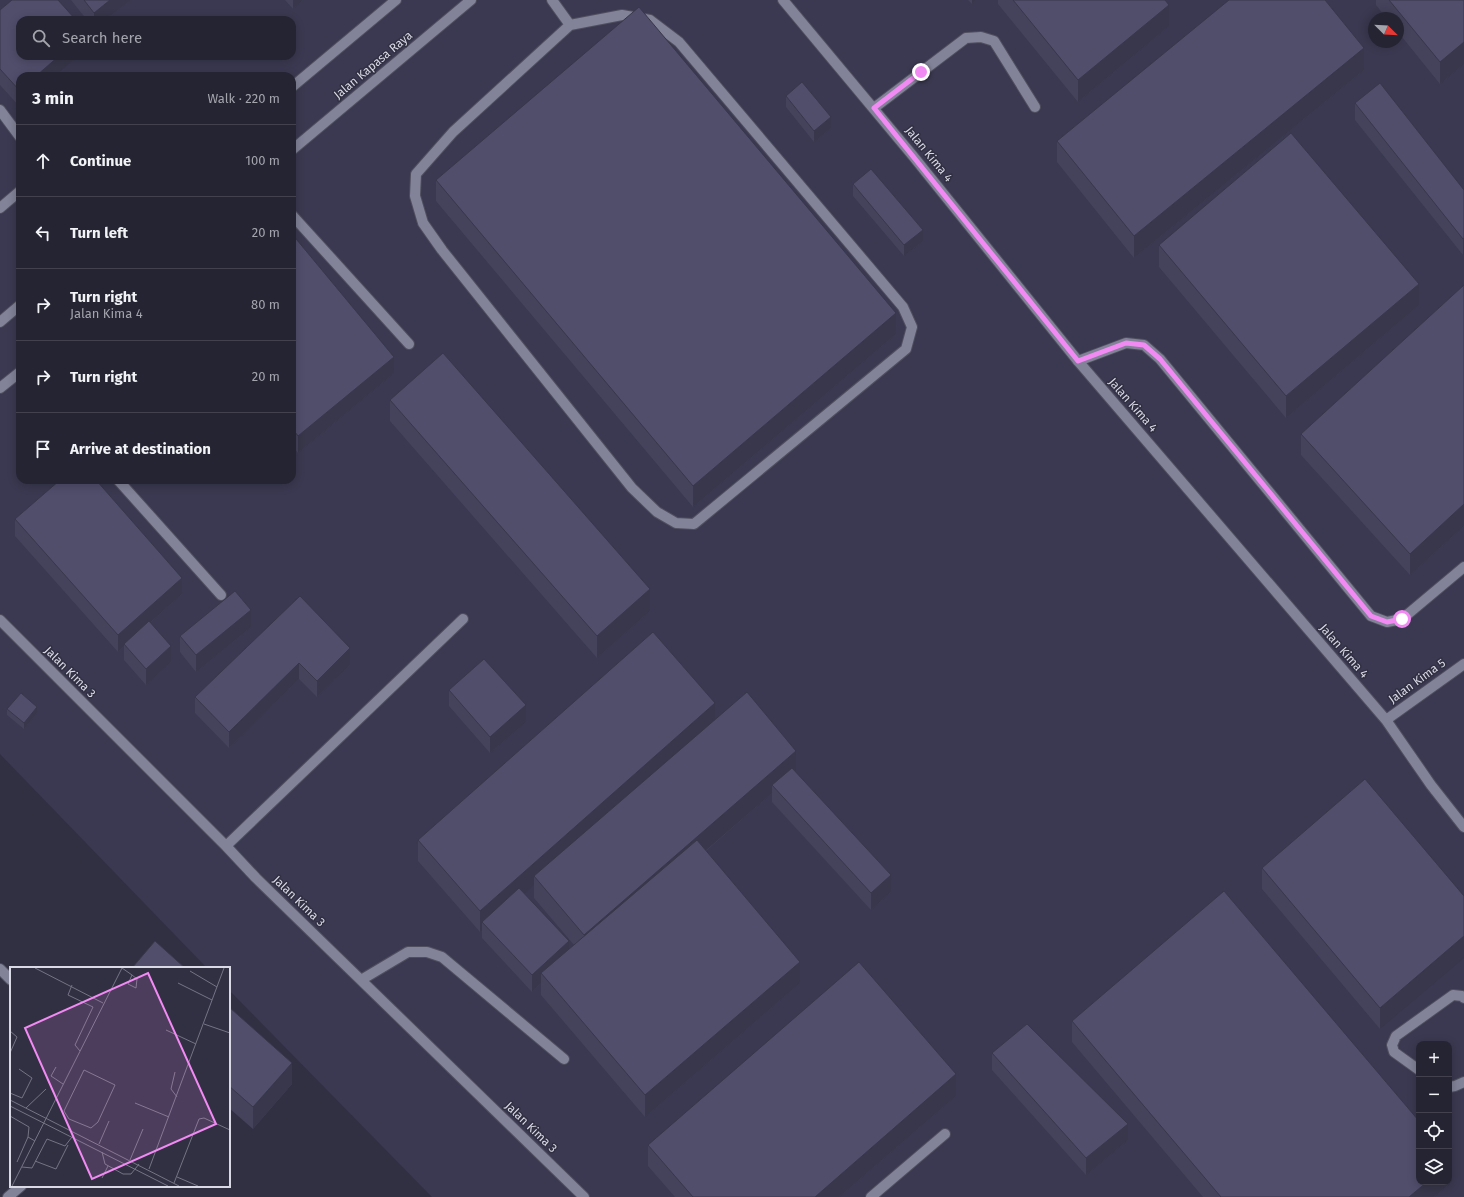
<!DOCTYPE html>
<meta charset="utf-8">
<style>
:root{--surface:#252432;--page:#2d2c3a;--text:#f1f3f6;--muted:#a3a4ac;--line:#42414d}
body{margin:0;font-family:"Fira Sans",sans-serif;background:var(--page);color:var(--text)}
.controls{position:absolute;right:12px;bottom:12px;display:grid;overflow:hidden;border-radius:8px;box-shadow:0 2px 10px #0003}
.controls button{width:36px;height:36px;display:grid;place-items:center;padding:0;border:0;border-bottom:1px solid var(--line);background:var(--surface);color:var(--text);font:20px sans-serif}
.compass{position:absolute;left:1368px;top:12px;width:36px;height:36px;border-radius:50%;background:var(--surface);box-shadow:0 2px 10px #0003;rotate:114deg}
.stop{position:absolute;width:12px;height:12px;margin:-9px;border:3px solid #f28af3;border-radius:50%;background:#fff}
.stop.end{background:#f28af3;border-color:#fff;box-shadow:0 1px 4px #0008}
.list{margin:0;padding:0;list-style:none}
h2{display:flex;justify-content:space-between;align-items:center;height:52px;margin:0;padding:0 16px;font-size:17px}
h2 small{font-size:13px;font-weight:400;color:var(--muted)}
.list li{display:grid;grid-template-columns:26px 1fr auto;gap:12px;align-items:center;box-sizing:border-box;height:72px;padding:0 16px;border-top:1px solid var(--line)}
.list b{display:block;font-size:15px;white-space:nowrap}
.list p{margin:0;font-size:13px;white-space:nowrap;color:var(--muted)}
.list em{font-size:13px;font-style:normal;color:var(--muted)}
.icon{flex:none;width:22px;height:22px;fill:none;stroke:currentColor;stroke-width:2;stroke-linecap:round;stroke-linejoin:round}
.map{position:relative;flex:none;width:1464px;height:1197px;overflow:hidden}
.search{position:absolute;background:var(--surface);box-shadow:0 2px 10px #0003;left:16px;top:16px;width:280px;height:44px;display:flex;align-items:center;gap:10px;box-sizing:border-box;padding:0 14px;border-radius:12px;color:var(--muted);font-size:15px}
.panel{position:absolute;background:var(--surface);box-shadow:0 2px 10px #0003;left:16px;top:72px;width:280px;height:412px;border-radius:12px}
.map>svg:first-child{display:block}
</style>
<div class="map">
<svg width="1464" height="1197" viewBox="0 0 1464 1197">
<rect width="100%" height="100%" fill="#313043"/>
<path fill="#3a3951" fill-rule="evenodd" d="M0,0h1464v1197h-1032l-203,-207v-22h-22l-207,-214zM1374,18h24v24h-24zM20,20h272v36h-272zM20,76h272v404h-272zM1419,1044h30v138h-30z"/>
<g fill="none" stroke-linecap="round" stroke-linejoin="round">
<defs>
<path id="service" d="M552,0l18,25
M622,15l28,5 29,22 224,265 9,20 -6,22 -212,175 -18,-1 -19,-11 -25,-24 -190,-238 -19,-27 -8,-27 1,-22 37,-42 117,-107z
M874,108l92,-70 15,-1 13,4 41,66
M0,110l20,27
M0,208l20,-17
M292,215l117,129
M1078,361l48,-18 18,2 16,14 211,257 16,6 15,-3 62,-52
M118,480l103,115
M0,620l226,226 30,32 328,319
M226,846l237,-227
M0,969l11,11
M361,980l47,-28h19l15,5 122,102
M1419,1070l-25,-18 -2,-7 4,-9 57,-41 9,1 2,2
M1449,1087l6,-1 9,-4
M8,1197l13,-11
M871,1197l74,-63"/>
<path id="minor" d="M783,0l130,156 165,205 308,359 45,65 33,42
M1386,720l78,-56"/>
<path id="secondary" d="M292,87l104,-87
M292,150l179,-150
M0,322l20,-17
M0,388l20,-16"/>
</defs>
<use href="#service" stroke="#4f4e5e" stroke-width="12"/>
<use href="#minor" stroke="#4f4e5e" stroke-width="12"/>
<use href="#secondary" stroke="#4f4e5e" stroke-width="12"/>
<use href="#service" stroke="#828298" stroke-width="10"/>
<use href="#minor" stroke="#828298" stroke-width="10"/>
<use href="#secondary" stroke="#828298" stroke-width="10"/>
</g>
<path fill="#45435c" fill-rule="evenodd" d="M71,0h60l-26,20h-18z
M285,0h18l-10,9z
M968,0h8l-4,4z
M998,0h167l4,26 -91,76 -80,-98z
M1376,0h88v64l-24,20 -42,-52v-14h-12l-10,-13z
M0,10l20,66v31l-20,-22z
M1364,70l-230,188 -77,-96v-21z
M786,96l45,32 -17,14 -28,-35z
M1355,103l109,87v65h-1l-108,-135z
M436,180l460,154 -203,173 -257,-306z
M853,184l70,57 -19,15 -51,-60z
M292,234l102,139 -96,80 -6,-8z
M1159,245l260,60 -133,113 -127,-151z
M1464,285v241l-54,49 -109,-120v-21z
M390,400l260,211 -53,47 -207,-237z
M15,519l167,75 -32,29 21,39 -25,23 -22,-25v-14l-6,6 -103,-116z
M300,596l50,69 -33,32 -18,-18 -70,69 -34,-35v-16z
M251,627l-55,45 -16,-20v-16z
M449,690l77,32 -36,31 -41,-47z
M7,709l30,4 -13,16 -17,-14z
M715,719l81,54 95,119 -20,18 -99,-108v-9l-66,58 94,132 -155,134 -104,-122v-12l-9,9 -50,-54v-7l-2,1 -62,-71v-21zM534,885v13l40,47 -5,4 -45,-56z
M1262,868l202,28 -84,133 -118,-140z
M229,1007l63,77 -39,45 -24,-21z
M1072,1021l380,161 -18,15h-231l-131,-155z
M992,1053l136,87 -42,35 -94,-105z
M956,1096l-117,101h-164l-27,-31v-21z"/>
<path fill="#38374b" d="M110,0h21l-26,20h-11v-7z
M293,0h10l-10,9z
M972,0h4l-4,4z
M1169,5v21l-91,76v-22z
M1464,42v22l-24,20v-22z
M1364,48v22l-230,188v-22z
M59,56h19l-23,20h-19z
M831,117v11l-17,14v-11z
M923,230v11l-19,15v-11z
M1464,238v17h-1v-16z
M1419,284v21l-133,113v-22z
M896,313v21l-203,173v-21z
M394,357v16l-96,80v-17z
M1464,504v22l-54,49v-21z
M182,578v16l-57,51 -1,-1v2l-6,6v-17z
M650,589v22l-53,47v-22z
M251,610v17l-55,45v-17z
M171,646v16l-25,23v-16z
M350,648v17l-33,32v-16z
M299,663v16l-70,69v-16z
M715,703v21l-181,152v9l-47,42 -5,-5v9l-2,1v-21z
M526,705v17l-36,31v-16z
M37,707v6l-13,16v-6z
M796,751v21l-24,13v8l-188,163v-21z
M891,875v17l-20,18v-17z
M1464,936v22l-84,71v-21z
M569,941v16l-28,16v10l-9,9v-17z
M800,962v21l-155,134v-22z
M292,1063v21l-39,45v-22z
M956,1074v22l-117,101h-24z
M1128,1124v16l-42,35v-17z
M1452,1160v22l-18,15h-25l18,-15h22v-19z"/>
<path fill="#504e6b" stroke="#38374b" d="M12,0h46l18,20h-56v36h39l-23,20h-16v15l-20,-22v-59z
M84,0h26l-16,13z
M1013,0h152l4,5 -91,75z
M1229,0h96l39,48 -230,188 -77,-95z
M1389,0h75v42l-24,20z
M639,7l257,306 -203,173 -257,-306z
M802,82l29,35 -17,14 -28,-35z
M1380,83l84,107v48l-1,1 -108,-136z
M1291,133l128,151 -133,112 -127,-151z
M871,169l52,61 -19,15 -51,-61z
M292,234l102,123 -96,79 -6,-8z
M1464,285v219l-54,50 -109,-120z
M443,353l207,236 -53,47 -207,-236z
M60,480h36l86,98 -64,57 -103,-116z
M235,591l16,19 -55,45 -16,-19z
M300,596l50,52 -33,33 -18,-18 -70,69 -34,-35z
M149,621l22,25 -25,23 -22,-25z
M653,632l62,71 -235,208 -62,-71z
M484,659l42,46 -36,32 -41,-47z
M747,692l49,59 -212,184 -50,-59z
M21,693l16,14 -13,16 -17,-14z
M792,768l99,107 -20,18 -99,-108z
M1365,779l99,117v40l-84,72 -118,-140z
M697,840l103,122 -155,133 -104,-122z
M519,888l50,53 -37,34 -50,-53z
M1224,891l195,230v61h8l-18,15h-188l-149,-176z
M155,941l30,27h-53z
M859,962l97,112 -141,123h-122l-45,-52z
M229,1007l63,56 -39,44 -24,-21z
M1027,1024l101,100 -42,34 -94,-105z
M1449,1157l3,3 -3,3z"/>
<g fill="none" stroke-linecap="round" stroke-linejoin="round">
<path stroke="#f28af3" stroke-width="5" d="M921,72l-47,36 204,253 48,-18 18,2 16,14 211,257 16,6 15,-3"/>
</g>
<g text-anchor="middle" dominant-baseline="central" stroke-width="3" stroke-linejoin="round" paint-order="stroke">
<g font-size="12" fill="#dadae6" stroke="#313043">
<text transform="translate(373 65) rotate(-40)">Jalan Kapasa Raya</text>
<text transform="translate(929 154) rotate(51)">Jalan Kima 4</text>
<text transform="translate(1133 405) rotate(49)">Jalan Kima 4</text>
<text transform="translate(1344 651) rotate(49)">Jalan Kima 4</text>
<text transform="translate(70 672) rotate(45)">Jalan Kima 3</text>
<text transform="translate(1417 681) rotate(-36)">Jalan Kima 5</text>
<text transform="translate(299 901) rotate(44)">Jalan Kima 3</text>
<text transform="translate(531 1127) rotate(44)">Jalan Kima 3</text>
</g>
</g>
<g transform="translate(10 967)">
<rect width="220" height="220" fill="#313043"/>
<path fill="none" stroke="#757484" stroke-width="1" d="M25,1l68,35M112,1l10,7 5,4 -1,9 -8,-4 4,-9M180,4l27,16M168,16l34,17M62,18l-4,10 25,12 -18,38 5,6M194,57l26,9M156,63l30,14M0,64l7,6 -7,16M46,100l-5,9 12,8M74,103l31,15 -17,37 -7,6 -22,-9 -5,-8zM165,105l-4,17 6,8M0,126l12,5 10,-20 -13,-9M0,133l169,86M125,136l34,14M0,139l158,80M16,141l20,-19M0,149l19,11 -1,10M89,177l10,-23M92,185l3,12 18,10h8l8,-10M120,193l13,-31M25,194l21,8 12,-24M7,195l11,-25 7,4M12,200l10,1 15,-29 18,7 7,-9M139,202l75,-201M167,210l21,9M92,211l6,-12M164,216l25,-64 5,-1 26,12M2,219l110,-218"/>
<path fill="#f28af3" fill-opacity="0.15" stroke="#f28af3" stroke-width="2" d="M138,6l68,151 -124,55 -67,-151z"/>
<rect width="220" height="220" fill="none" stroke="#dadae6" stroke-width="2"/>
</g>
</svg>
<div class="controls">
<button>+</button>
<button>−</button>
<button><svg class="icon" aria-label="locate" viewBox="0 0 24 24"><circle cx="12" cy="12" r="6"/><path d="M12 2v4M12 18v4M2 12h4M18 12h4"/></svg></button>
<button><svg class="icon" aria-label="layers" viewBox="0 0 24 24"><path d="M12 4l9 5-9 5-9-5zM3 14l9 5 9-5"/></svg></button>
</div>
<svg class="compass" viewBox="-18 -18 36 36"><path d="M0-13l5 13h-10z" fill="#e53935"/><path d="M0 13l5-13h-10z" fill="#a3a4ac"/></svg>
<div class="stop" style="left:1402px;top:619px"></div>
<div class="stop end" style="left:921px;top:72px"></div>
<div class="search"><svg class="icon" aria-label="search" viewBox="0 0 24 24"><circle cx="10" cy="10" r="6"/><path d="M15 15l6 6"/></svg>Search here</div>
<section class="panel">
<h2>3 min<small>Walk · 220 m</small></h2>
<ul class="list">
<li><svg class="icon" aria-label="ahead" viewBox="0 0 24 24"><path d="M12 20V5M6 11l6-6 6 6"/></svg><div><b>Continue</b></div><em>100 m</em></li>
<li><svg class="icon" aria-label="left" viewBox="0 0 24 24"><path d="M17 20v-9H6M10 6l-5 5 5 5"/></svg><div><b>Turn left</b></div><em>20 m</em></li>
<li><svg class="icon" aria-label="right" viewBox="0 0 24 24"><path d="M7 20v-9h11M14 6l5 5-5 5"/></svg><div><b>Turn right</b><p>Jalan Kima 4</p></div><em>80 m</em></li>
<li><svg class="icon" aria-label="right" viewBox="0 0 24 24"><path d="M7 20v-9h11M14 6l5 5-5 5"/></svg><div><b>Turn right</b></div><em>20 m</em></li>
<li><svg class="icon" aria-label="arrive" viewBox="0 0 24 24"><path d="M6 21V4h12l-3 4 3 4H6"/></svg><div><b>Arrive at destination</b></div></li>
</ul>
</section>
</div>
